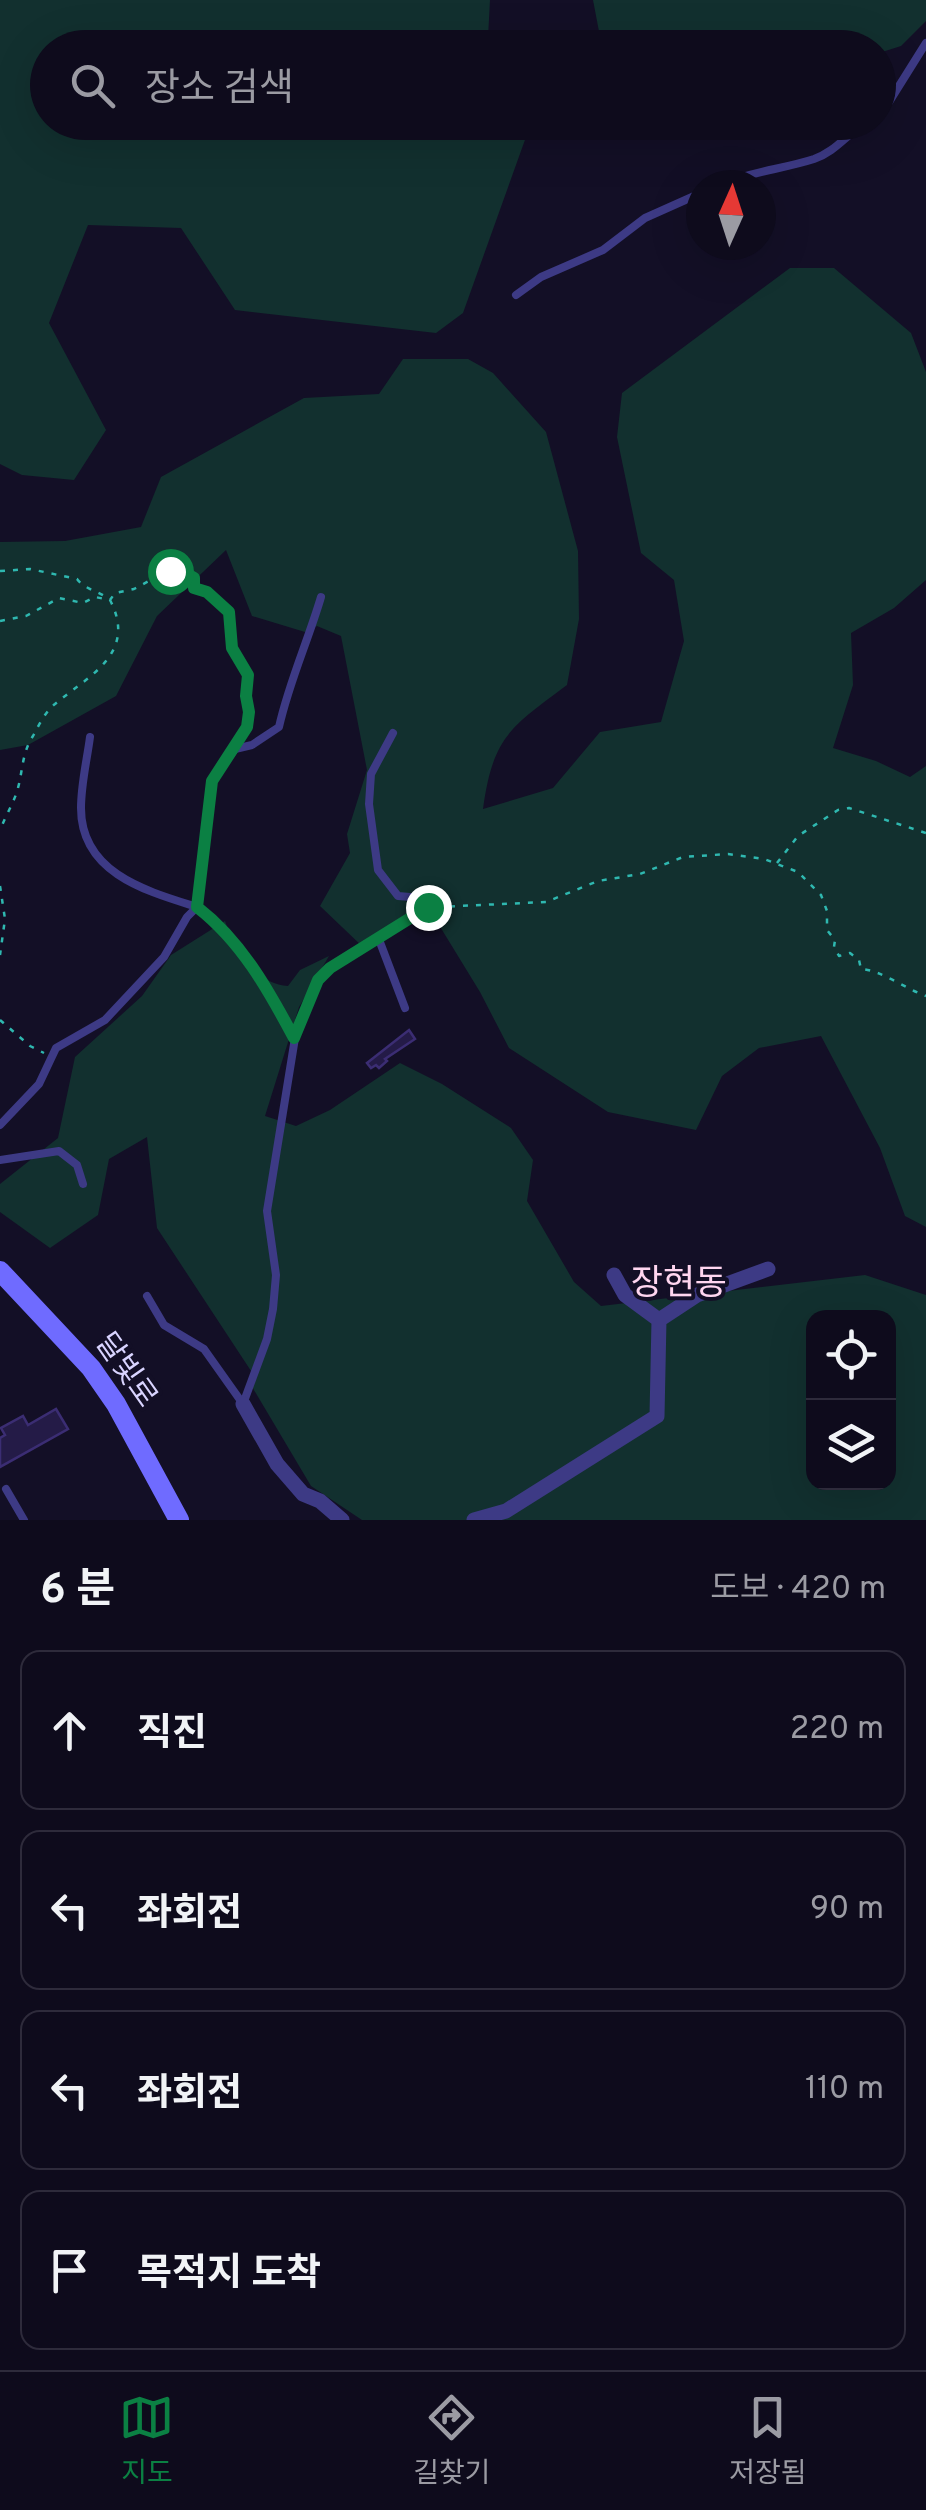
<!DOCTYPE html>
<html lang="ko">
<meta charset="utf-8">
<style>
:root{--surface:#0e0b1c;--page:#1c1929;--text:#f1f3f6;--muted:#9b9ba3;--line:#2e2b3b;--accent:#0b8043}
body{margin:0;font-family:Overpass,"Noto Sans KR",sans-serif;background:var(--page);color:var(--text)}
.controls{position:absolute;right:30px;bottom:30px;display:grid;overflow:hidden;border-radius:20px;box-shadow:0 10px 40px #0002}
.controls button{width:90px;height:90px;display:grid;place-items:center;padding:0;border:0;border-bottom:2px solid var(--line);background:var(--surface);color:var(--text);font:50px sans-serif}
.compass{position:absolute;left:686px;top:170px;width:90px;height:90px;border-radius:50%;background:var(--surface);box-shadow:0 10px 40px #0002;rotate:3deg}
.stop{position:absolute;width:30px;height:30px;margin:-22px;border:8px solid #0b8043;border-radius:50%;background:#fff}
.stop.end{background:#0b8043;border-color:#fff;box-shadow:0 2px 10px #0008}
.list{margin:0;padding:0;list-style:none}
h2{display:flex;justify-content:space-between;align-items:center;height:130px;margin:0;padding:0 40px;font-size:42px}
h2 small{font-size:32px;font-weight:400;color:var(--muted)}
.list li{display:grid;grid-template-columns:65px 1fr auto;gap:30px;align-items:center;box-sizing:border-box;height:160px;margin:0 20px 20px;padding:0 20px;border:2px solid var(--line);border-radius:20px}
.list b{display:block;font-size:38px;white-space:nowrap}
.list em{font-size:32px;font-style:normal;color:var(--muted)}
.icon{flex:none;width:55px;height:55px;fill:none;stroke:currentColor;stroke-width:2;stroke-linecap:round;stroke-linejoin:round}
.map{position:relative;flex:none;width:926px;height:1520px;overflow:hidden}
.search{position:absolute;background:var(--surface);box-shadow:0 10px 40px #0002;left:30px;right:30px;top:30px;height:110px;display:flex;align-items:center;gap:25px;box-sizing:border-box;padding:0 35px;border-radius:55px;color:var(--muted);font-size:38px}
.sheet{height:850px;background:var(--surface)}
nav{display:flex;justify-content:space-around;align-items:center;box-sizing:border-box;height:140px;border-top:2px solid var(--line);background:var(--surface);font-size:28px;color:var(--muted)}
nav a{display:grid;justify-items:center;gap:5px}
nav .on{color:var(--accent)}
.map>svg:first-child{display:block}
</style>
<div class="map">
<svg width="926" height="1520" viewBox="0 0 926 1520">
<rect width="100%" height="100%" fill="#130f26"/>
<path fill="#12302f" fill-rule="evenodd" d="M0,0h490l-2,38 4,9 -444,1v74l473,1 5,14 -63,176 -27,20 -201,-23 -54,-82 -93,-3 -39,98 57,107 -32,50 -52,-5 -22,-11z
M593,0h333v21l-25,25 -22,7 -1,-5 -276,-1z
M790,268h44l77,65 15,39v208l-32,28 -43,25 2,52 -20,63 43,13 34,16 16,-11v461l-21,-11 -25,-68 -59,-112 -62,12 -37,28 -26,54 -88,-18 -99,-64 -29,-56 -52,-85 -64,41 -44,-42 30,-53 -3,-19 20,-64 -26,-134 -24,-10 -12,6 -53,-16 -26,-66 -69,66 -41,80 -88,49 -28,5v-208l65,-1 76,-14 20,-50 143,-79 75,-4 24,-35h65l25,14 53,59 32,119 1,68 -12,66c-56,42 -74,51 -84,124l70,-21 47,-56 61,-10 23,-81 -10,-61 -33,-27 -24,-116 5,-44z
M225,921c9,27 32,64 63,65l12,-16 29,-14 -30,51 -34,109 31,10 34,-16 70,-47 42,21 69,44 22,32 -6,41 47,81 27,24 264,-31 61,20v225h-564l-51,-34 -60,-101 4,-8 -98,-149 -10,-91 -38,22 -11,56 -48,33 -50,-36v-28l58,-46 17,-81 67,-61 29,-41zM814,1318h74v164h-74z"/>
<path fill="#241b47" stroke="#3b2d73" stroke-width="2.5" d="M409,1030l6,9 -30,20 2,2 -8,7 -3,-3 -5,3 -4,-5z
M56,1409l12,20 -68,38v-29l5,-3 -4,-7 22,-12 5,9z"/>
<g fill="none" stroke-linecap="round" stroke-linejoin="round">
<path stroke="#2fb8b0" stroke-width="2.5" stroke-dasharray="5 8" stroke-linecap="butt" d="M0,571l30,-2 47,10c8,11 23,12 33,21l5,-7 19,-4 41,-22 18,11 1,11 13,3 22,20 3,36 16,27 -2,21 3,15 -2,16 -6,11
M0,621l26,-5 33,-18 24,5 12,-6 15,3c28,54 -22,76 -55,104 -10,8 -16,21 -22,32 -11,17 -10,33 -15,52 -4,15 -13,28 -18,43
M777,863l21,-27 40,-26 11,-2 77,25
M0,886l5,33 -5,36
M437,907l109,-5 52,-21 42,-7 43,-17 45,-3 36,5 34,13 23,23 6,16v19l8,10 -1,7 5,9 11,-3 9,7 2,9c20,1 45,20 65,27
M0,1020l30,26 14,7"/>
<path stroke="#3d3a85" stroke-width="8" d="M878,113l11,-11 37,-59
M719,185c30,-13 64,-16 95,-26 23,-8 34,-27 54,-37
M516,295l25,-18 62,-27 42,-32 56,-25
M378,937l27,71
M295,1038c-27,-49 -54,-97 -98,-131l14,-126 24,-32 17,-4 27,-18c10,-45 29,-86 42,-130
M0,1125l39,-41 17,-36 49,-28 59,-63 23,-40 10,-10c-51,-16 -116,-34 -116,-99 0,-24 6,-48 9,-71
M0,1160l59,-9 18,14 6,19
M147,1296l17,29 40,24 39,55 24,-65 6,-30 3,-34 -9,-64 28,-173 22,-58 13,-12 97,-61 -5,-9 -24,-2 -20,-26 -9,-66 2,-30 22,-41
M6,1489l18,31"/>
<path stroke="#3d3a85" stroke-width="15" d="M659,1320l38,-25 71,-26
M243,1404l34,60 26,30 17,7 22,19
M474,1520l32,-9 151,-95 2,-96 -34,-25 -11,-20"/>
<path stroke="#6f6bff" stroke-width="20" d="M0,1271l91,97 25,36 63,116"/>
</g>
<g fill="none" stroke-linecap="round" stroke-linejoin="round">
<path stroke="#0b8043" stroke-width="12" d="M170,571l5,-4 19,11v10l13,4 22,20 3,36 16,27 -2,21 3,16 -2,15 -35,54 -15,126c44,34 71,82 97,131l24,-58 12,-12 98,-61"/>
</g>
<g text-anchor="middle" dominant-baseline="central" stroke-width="8" stroke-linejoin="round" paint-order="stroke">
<g font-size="30" fill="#d9d4ff" stroke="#130f26">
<text transform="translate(125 1371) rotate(55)">달빛로</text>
</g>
<g font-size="35" fill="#ffd6f0" stroke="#130f26">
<text x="679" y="1285">장현동</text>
</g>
</g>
</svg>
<div class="controls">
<button><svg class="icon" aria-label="locate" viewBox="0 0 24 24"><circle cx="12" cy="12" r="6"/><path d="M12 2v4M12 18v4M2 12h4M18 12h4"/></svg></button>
<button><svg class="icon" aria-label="layers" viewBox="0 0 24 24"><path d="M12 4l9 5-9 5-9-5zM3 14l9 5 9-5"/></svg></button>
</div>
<svg class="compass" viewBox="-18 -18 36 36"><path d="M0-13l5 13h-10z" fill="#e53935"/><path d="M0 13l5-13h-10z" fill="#9b9ba3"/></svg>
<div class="stop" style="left:170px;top:571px"></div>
<div class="stop end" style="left:428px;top:907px"></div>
<div class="search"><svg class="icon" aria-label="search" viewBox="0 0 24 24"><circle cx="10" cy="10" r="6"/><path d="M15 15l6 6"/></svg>장소 검색</div>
</div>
<section class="sheet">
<h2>6 분<small>도보 · 420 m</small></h2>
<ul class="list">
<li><svg class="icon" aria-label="ahead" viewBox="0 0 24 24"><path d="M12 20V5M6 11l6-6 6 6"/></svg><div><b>직진</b></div><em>220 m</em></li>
<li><svg class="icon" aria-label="left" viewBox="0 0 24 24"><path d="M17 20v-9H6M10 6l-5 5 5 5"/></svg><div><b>좌회전</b></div><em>90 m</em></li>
<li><svg class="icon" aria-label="left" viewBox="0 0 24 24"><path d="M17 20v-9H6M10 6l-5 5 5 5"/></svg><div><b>좌회전</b></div><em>110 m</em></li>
<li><svg class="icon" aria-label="arrive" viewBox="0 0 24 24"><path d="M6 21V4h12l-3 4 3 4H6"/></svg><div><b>목적지 도착</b></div></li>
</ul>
</section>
<nav>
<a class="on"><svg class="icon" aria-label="map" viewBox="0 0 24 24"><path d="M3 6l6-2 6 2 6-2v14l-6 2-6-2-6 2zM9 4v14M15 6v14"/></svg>지도</a>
<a><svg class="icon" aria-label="directions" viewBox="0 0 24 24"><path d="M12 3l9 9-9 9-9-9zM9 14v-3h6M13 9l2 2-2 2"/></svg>길찾기</a>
<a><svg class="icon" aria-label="saved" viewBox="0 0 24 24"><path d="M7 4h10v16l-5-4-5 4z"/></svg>저장됨</a>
</nav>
